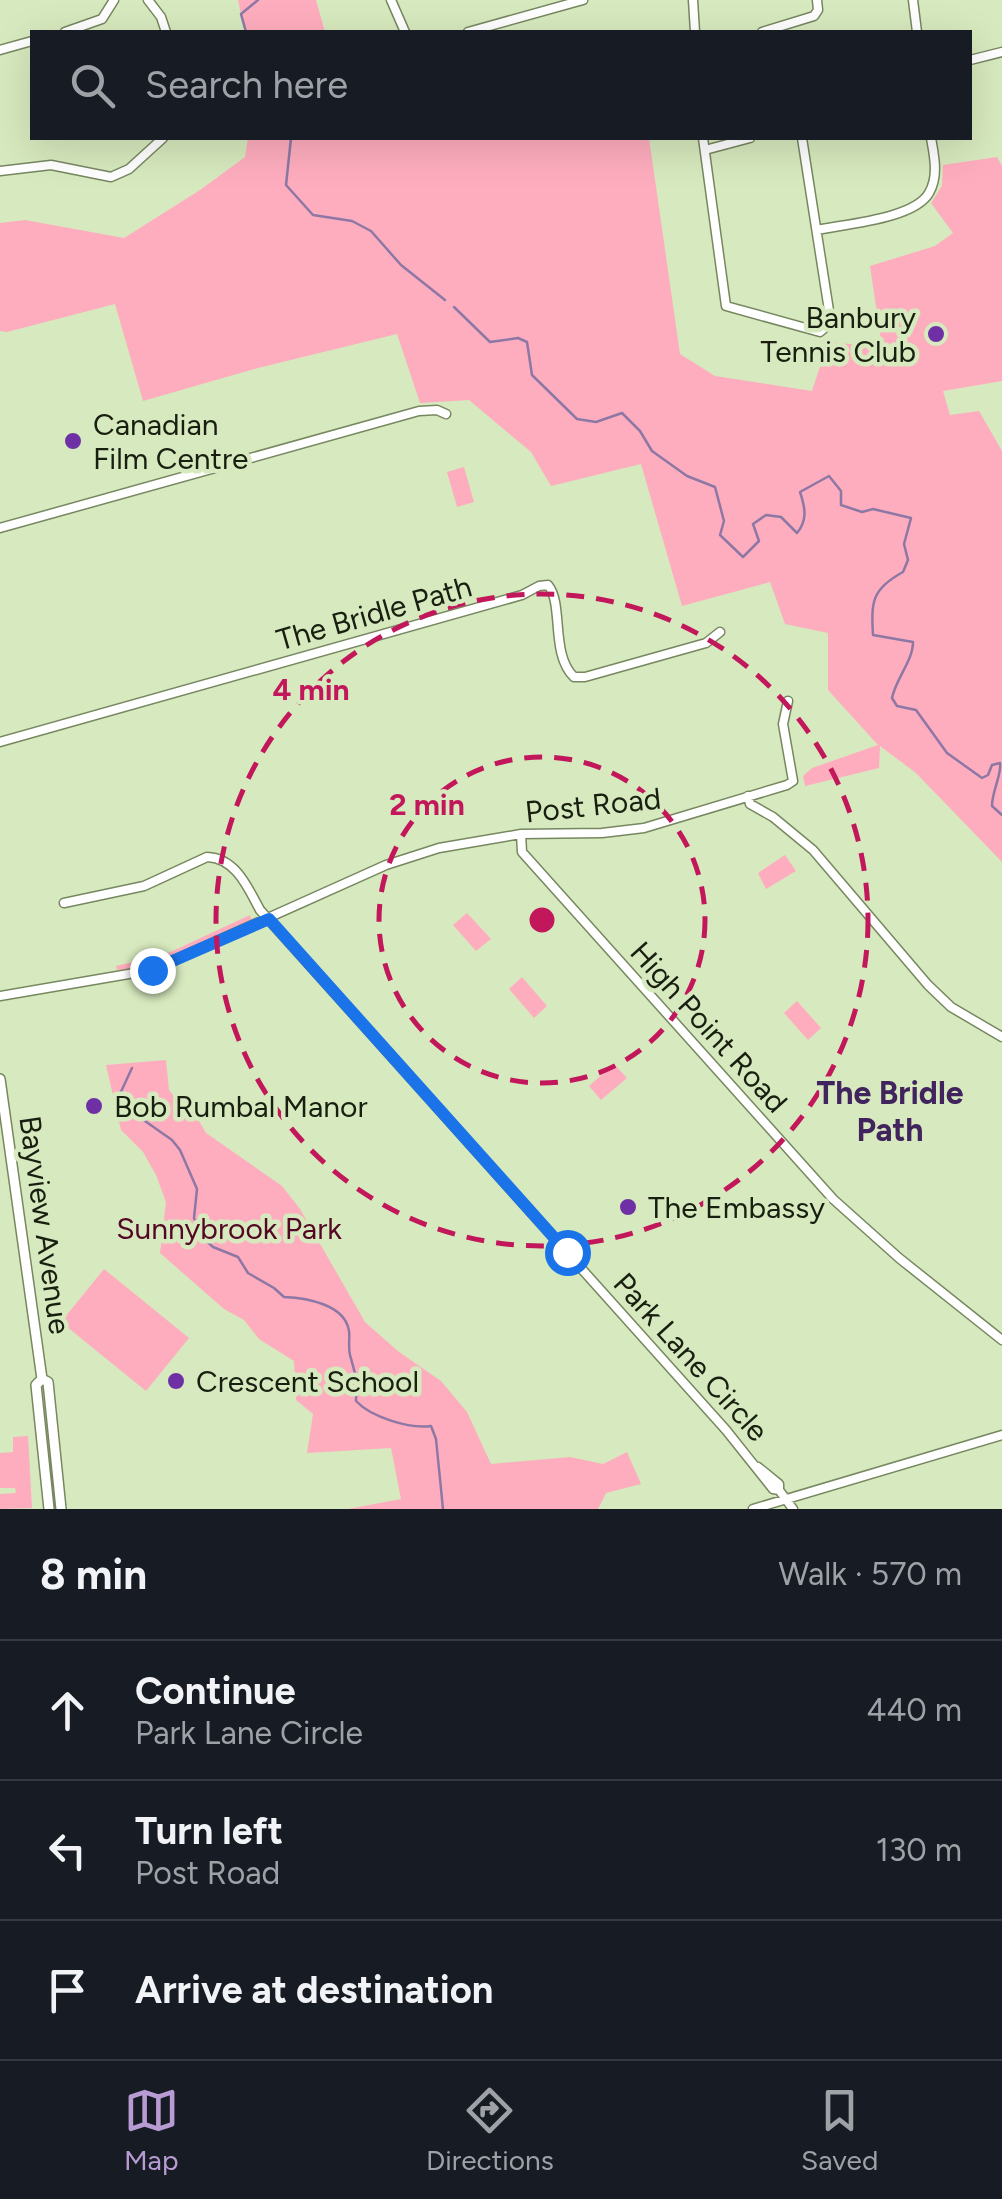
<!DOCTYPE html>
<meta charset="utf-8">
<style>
:root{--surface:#171b24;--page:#20242c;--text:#f1f3f6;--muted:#9ea1a6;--line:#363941;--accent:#b79bd2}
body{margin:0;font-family:Figtree,sans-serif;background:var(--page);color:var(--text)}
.stop{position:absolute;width:30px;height:30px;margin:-22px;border:8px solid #1a73e8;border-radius:50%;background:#fff}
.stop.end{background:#1a73e8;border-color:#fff;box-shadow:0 2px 10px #0008}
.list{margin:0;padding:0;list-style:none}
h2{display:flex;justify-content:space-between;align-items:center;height:130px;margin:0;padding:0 40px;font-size:42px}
h2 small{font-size:32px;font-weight:400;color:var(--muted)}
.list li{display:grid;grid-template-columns:65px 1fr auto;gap:30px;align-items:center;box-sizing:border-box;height:140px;padding:0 40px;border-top:2px solid var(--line)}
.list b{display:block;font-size:38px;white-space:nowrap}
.list p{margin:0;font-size:32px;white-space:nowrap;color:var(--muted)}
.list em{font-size:32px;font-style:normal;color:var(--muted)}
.icon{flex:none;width:55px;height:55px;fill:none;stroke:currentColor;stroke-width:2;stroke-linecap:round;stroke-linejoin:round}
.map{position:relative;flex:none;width:1002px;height:1509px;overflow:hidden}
.search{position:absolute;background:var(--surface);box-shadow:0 10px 40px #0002;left:30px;right:30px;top:30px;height:110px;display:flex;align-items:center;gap:25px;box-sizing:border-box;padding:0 35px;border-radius:0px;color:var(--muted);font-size:38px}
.sheet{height:550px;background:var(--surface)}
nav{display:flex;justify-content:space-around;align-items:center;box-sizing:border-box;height:140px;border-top:2px solid var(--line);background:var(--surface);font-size:28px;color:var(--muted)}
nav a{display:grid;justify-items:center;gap:5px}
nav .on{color:var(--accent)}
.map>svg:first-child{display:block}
</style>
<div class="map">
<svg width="1002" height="1509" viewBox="0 0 1002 1509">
<rect width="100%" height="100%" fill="#d7e9be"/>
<path fill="#feadbe" d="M238,0h78l9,32h-80z
M248,138h401l31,216 35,22 97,15 16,-49 54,5 -12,-81 65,-20 18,-13 -22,-30 11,-17 1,-21 54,-8 5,9v215l-59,10 7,24 29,-4 23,40v411l-86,-89 -36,-27 -1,22 -74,18 -2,-10 9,-8 66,-23 -50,-55v-57l-43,-9 -15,-42 -88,24 -41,-142 -90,22 -20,-34 -62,-52 -49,3 -23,-69 -139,34 -115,33 -28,-97 -108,28 -7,-1v-108l25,-3 99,18 76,-48 45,-33z
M464,467l10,35 -17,5 -10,-35z
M785,855l11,16 -30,18 -8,-16z
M467,913l24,26 -15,12 -23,-26z
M250,915l2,6c-44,20 -87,47 -135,49l-1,-4 48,-11z
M522,977l25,29 -13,12 -25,-29z
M797,1001l24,27 -13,12 -24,-27z
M166,1060l3,30 9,11 20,18 8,14 76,53 18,23 65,113 34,30 42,29 26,31 24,52 79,-7 33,7 24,-12 14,32 -35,9 -8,16h-250l53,-10 -10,-51 -84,5 6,-39 -17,-14 -2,-39 -35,-22 -15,-19 -20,-11 -64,-56 6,-51 -10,-27 -13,-23 -22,-22 -15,-65z
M614,1064l13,14 -26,22 -12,-14z
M104,1269l85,69 -43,53 -85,-69z
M28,1436l4,72 -32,1v-15l16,-1 -1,-5h-15v-35l13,-1v-15z"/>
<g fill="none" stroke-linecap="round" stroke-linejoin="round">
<path stroke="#8d78a5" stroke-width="2.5" d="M246,32l-5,-18 17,-14
M291,138l-5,47 27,30 39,6 19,10 30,34 44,35
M454,307l36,35 28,-4 9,4 5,33 45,44 19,3 26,-9 18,18 12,20 35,25 28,11 9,34 -4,14 23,22 16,-16 -6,-17 13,-9 15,2 16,16c11,-13 8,-26 3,-41l29,-16 12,15v14l21,7 11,-3 38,9 -7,26 4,16 -5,12c-31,17 -32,29 -30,63l40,7c0,19 -17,36 -21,56l5,8 19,4 31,43 35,25 6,-3 4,-10 8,-2c2,11 -8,28 -8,43l10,9
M132,1068l-13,28 6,11 47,33 8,10 17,39 -3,29 8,19 11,10 25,10 10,16 26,15 10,9c22,1 61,7 65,34 1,8 -1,16 1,24 6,22 7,21 6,46 15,16 53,28 75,25l5,13 7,70"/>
<defs>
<path id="minor" d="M148,0l13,17 5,15
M391,0l14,32
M693,0l2,32
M913,0l4,32
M65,32l37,-13 12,-19
M468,32l115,-32
M762,32l52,-16 4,-6 -1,-10
M0,50l32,-9
M970,60l32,-8
M703,138l23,168 94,26 9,-8 1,-7 -28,-179
M705,150l45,-12
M0,171l51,-6 60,12 18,-8 34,-31
M817,230c28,-6 97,-11 112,-37 10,-17 5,-38 2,-55
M0,528l419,-117 18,-1 9,4
M0,742l522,-147 17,-9 9,-1c16,19 2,69 26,92h11l121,-34 14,-11
M748,796l2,8 23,13 40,33 115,135 23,22 51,30
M521,834l1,18 311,347 66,59 103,82
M64,903l80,-17 63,-29c29,1 41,31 53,53l466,520 47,59 6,1
M0,996l152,-26 234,-105 53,-17 82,-14 81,-1 42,-5 143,-43 6,-4 -10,-57 5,-23
M758,1467l21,17v6l14,19
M753,1509l249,-74"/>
<path id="major" d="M0,1079l42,300 6,3 13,127
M42,1379l-6,6 13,124"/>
</defs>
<use href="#minor" stroke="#778760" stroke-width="11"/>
<use href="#major" stroke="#778760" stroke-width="12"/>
<use href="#minor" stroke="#fff" stroke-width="8"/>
<use href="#major" stroke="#fff" stroke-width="9"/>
</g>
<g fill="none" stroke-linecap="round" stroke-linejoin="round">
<path stroke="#1a73e8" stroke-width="12" d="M152,970l117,-51 298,333"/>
</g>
<g fill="none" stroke="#c2185b" stroke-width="5" stroke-dasharray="18 12">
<circle cx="542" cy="920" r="163"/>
<circle cx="542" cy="920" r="326"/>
</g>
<g fill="#7030a5" stroke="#d7e9be" stroke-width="4">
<circle cx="936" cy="334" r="10"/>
<circle cx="73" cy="441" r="10"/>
<circle cx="94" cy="1106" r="10"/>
<circle cx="628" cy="1207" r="10"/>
<circle cx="176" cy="1381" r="10"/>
</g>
<g text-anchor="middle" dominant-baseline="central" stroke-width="9" stroke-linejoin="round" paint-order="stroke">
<g font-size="30" fill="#191f10" stroke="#d7e9be" text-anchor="start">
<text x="916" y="317" text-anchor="end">Banbury<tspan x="916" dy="34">Tennis Club</tspan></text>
<text x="93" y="424">Canadian<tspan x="93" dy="34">Film Centre</tspan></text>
<text x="114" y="1106">Bob Rumbal Manor</text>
<text x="648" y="1207">The Embassy</text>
<text x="196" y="1381">Crescent School</text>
</g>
<g font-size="30" fill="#191f10" stroke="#d7e9be">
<text transform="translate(374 613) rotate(-16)">The Bridle Path</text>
<text transform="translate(593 805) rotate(-6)">Post Road</text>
<text transform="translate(709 1027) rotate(48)">High Point Road</text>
<text transform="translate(45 1225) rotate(82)">Bayview Avenue</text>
<text transform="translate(691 1357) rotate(48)">Park Lane Circle</text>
</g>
<g font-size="30" fill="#530724" stroke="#d7e9be">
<text x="229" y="1228">Sunnybrook Park</text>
</g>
<g font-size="32" font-weight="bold" fill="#41245d" stroke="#d7e9be">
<text x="890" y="1093">The Bridle<tspan x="890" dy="37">Path</tspan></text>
</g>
</g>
<circle cx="542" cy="920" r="15" fill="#c2185b" stroke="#d7e9be" stroke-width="5"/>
<g font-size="30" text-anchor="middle" font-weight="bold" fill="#c2185b" stroke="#d7e9be" stroke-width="9" stroke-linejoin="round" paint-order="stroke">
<text x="311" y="700">4 min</text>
<text x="427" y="815">2 min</text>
</g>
</svg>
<div class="stop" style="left:567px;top:1252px"></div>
<div class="stop end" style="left:152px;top:970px"></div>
<div class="search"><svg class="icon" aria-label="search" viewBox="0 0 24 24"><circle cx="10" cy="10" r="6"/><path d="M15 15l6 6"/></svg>Search here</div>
</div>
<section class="sheet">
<h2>8 min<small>Walk · 570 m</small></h2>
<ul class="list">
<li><svg class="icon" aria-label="ahead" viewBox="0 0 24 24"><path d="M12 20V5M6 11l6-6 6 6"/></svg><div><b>Continue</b><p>Park Lane Circle</p></div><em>440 m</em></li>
<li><svg class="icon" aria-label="left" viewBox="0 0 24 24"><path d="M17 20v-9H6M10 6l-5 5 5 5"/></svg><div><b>Turn left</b><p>Post Road</p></div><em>130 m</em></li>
<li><svg class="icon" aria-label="arrive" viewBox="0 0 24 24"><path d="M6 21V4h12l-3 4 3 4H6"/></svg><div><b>Arrive at destination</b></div></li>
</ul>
</section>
<nav>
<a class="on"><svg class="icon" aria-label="map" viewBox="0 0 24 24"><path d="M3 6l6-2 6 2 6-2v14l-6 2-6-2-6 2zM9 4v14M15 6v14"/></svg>Map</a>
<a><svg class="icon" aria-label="directions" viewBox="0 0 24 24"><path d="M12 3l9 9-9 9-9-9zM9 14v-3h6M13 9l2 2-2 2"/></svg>Directions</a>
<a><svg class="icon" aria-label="saved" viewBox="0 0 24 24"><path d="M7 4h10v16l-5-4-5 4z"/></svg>Saved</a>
</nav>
